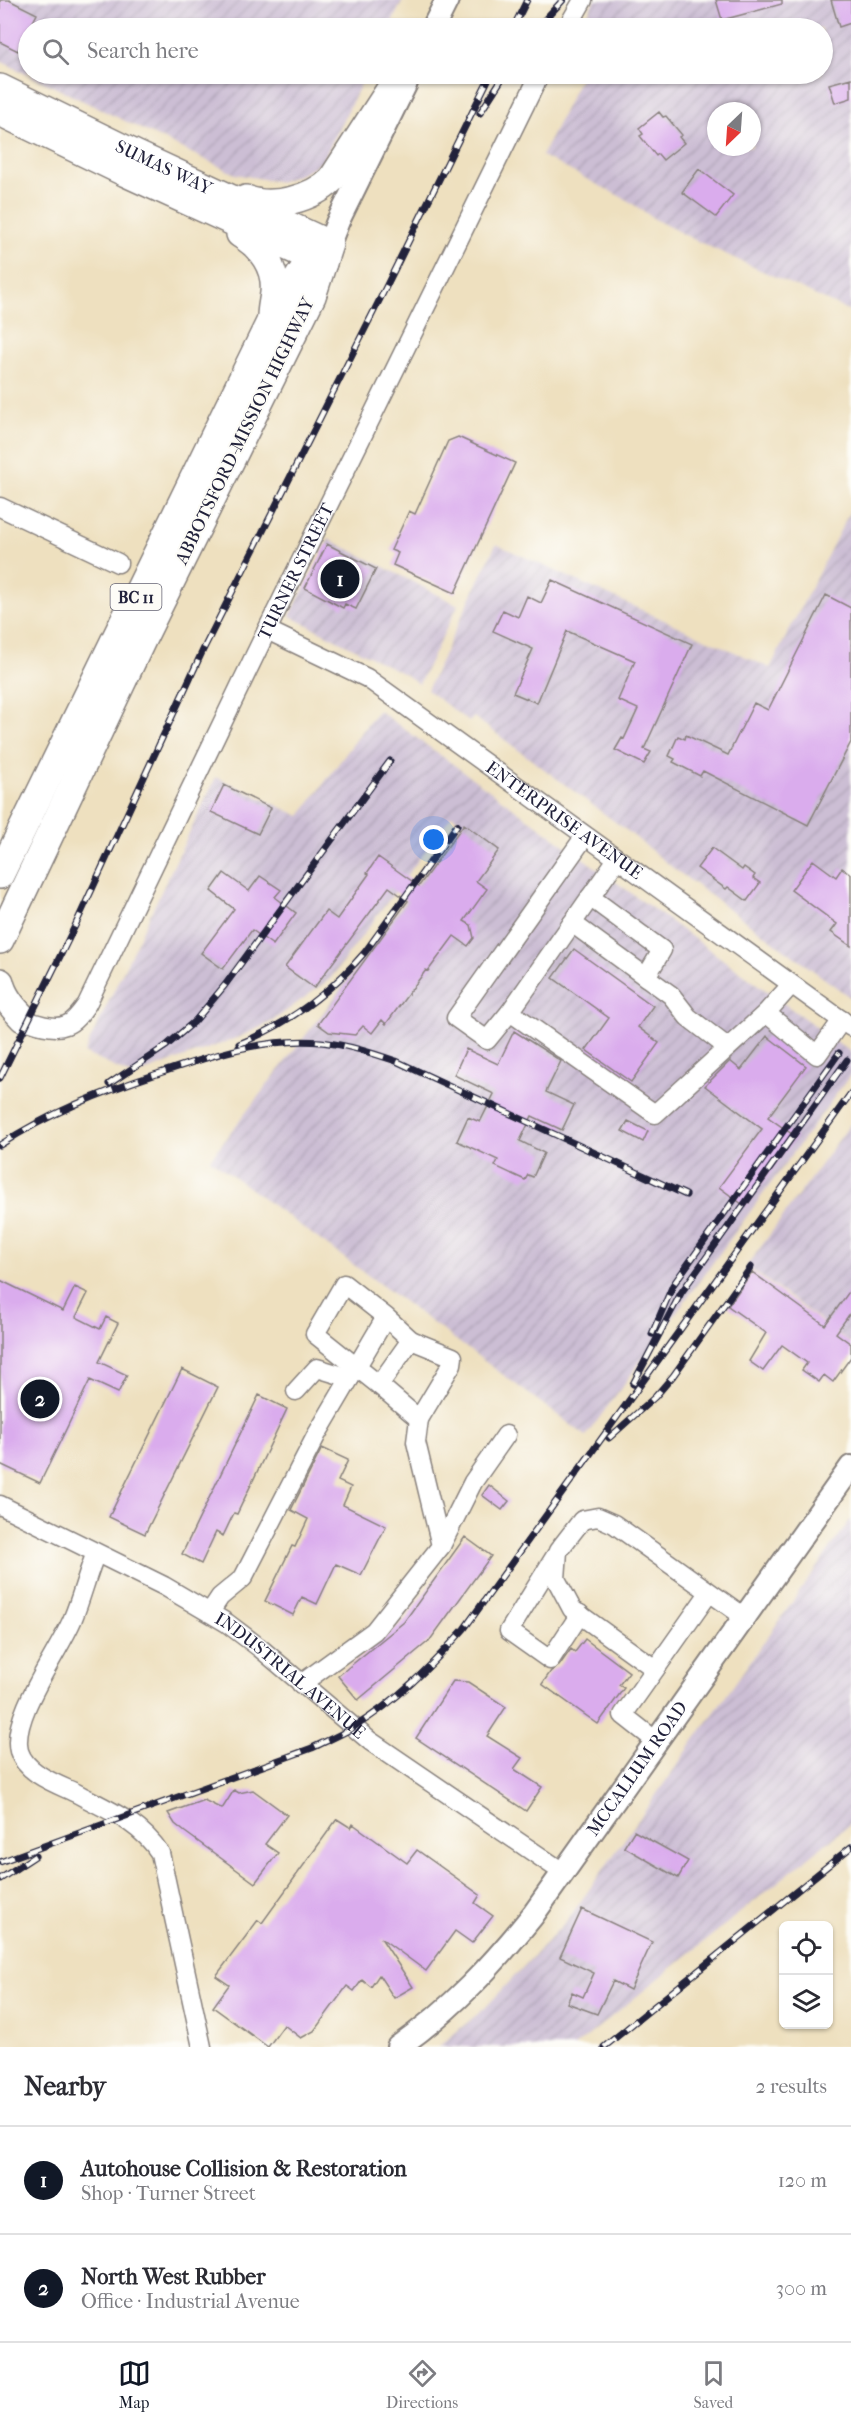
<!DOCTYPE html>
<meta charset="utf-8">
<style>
:root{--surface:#fff;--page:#f7f7f7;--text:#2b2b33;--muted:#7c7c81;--line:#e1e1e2;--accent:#111827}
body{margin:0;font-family:"IM FELL French Canon",serif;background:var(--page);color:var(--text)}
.controls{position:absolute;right:18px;bottom:18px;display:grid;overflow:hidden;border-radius:9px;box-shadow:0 2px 4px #0004}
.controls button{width:54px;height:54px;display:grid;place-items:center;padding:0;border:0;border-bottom:2px solid var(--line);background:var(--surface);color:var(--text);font:30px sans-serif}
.compass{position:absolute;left:707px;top:102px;width:54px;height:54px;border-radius:50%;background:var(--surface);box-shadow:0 2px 4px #0004;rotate:205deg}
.you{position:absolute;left:434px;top:840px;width:21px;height:21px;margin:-15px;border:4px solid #fff;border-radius:50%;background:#1a73e8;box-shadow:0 0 0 9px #1a73e833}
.badge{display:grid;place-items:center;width:39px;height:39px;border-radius:50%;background:var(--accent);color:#fff;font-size:20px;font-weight:700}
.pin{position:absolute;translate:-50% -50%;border:3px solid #fff;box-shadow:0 2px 6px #0006}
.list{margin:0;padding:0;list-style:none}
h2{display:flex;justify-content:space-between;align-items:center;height:78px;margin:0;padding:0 24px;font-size:26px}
h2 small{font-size:20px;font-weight:400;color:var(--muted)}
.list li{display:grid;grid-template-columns:39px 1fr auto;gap:18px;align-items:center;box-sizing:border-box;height:108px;padding:0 24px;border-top:2px solid var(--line)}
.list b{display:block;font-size:22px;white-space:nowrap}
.list p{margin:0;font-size:20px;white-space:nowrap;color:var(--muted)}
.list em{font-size:20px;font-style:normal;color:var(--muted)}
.icon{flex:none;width:33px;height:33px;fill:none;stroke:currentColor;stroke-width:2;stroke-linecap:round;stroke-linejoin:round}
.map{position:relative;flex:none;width:851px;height:2047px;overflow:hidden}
.search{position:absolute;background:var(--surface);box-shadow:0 2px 4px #0004;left:18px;right:18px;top:18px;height:66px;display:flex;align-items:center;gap:15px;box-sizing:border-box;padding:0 21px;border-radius:33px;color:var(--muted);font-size:22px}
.sheet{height:294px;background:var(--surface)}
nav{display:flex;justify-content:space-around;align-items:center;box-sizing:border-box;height:84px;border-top:2px solid var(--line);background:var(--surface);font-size:16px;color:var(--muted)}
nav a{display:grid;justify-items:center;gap:3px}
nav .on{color:var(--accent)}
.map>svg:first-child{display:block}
</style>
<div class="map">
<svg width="851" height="2047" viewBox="0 0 851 2047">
<defs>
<pattern id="industrial-furrows" width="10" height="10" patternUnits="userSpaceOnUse" patternTransform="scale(1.5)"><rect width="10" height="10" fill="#ccbed4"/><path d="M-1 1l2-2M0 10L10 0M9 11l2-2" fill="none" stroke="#afa3b7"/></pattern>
</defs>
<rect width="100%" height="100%" fill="#fdfcf7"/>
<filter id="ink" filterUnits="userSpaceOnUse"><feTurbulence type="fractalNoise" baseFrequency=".0167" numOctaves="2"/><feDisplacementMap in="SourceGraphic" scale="12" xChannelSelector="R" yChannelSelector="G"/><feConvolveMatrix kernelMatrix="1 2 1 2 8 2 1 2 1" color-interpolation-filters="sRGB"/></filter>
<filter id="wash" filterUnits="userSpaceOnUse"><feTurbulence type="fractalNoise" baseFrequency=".008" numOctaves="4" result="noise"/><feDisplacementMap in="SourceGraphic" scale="24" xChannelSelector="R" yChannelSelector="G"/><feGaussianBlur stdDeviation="1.35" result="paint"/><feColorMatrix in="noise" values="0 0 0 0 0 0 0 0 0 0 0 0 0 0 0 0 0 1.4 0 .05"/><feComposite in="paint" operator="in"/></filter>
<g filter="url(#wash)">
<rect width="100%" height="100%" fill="#eee0bf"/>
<path fill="url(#industrial-furrows)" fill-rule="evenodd" d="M0,0h403l-14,28h-361v46h338l-44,88 -21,12 -22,8 -44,-8 -235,-113z
M594,0h257v312l-156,-72 -39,-20 -29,-20 -85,-44 40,-82h240v-46h-231l-8,-3zM716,111h36v36h-36z
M851,509v489l-178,-130 -43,-35 -156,-116 -5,5 -42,-32 69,-146 274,124z
M329,539l129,66 -39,79 -11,-8 -118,-60z
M378,710l473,342v22l-265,362 -376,-277 116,-150 136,-186 -10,-8 -122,164 -59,43 -32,15 -106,39 -49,-23 132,-276 84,39z
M851,1123v220l-104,-77z
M851,1519v304l-277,224h-136l47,-39 84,-90z"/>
<g id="blocks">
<path fill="#daaced" d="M0,0h9l28,14 -19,37 -18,-9z
M716,0h66v4l-60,16z
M831,0h20v23l-12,4z
M851,78v20l-16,5 -6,-19z
M659,112l4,5 3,-1 16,19 -3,2 5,6 -21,17 -5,-6 -2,2 -16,-20 3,-2 -4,-6z
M699,169l34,26 -17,22 -34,-25z
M458,437l57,26 -60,130 -62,-28 5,-12 -7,-3 18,-39 6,3 33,-73z
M327,544l49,25 -20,40 -11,-5 -2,4 -38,-20z
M552,580l140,64 -48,105 7,3 -7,12 -29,-14 7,-12 2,1 14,-30 -20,-9 17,-39 -68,-30 -30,72 -24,-10 20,-44 -40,-18 10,-21 15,7 9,-21 14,7z
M826,595l25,13v134l-43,83 -105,-54 -3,5 -27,-14 2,-3 -6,-3 9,-20 7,3 1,-4 42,20 26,-52 14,7z
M224,785l47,23 -13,26 -47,-22z
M464,824l35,26 -23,31 11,8 -23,32 7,4 3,13 -6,8 -14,-10 -26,35 -2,-1 -40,54 -4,-4 -10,13 -9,-7 -8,9 -26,-3 -11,-8 90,-123 -19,-14 -75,101 -29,-21 41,-56 11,8 32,-45 -2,-1 11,-16 41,29z
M712,848l30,22 2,-3 11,8 -2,3 7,5 -13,18 -19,-14 -2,2 -29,-21z
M813,860l23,17 6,-9 9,6v72l-20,-14 6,-8 -46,-34z
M224,873l25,18 11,-15 21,14 -6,7 21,16 -23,32 -21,-15 -29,39 -22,-16 33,-44 -23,-18z
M574,949l79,57 -15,21 21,16 -28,39 -45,-32 23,-32 -56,-40z
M514,1031l47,30 -15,31 28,13 -12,25 -30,-14 -12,25 24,12 -11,24 -5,-2 -3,5 -30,-14 3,-6 -41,-19 11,-24 12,5 14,-28 -40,-19 12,-26 32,15z
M767,1036l39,30 -38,51 28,20 -50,70 -27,-20 43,-58 -57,-43 25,-25 11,9z
M628,1121l20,10 -5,11 -21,-11z
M752,1272l73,53 26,-36v23l-15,21 15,11v13l-18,25 -9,-7 -5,7 -17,-12 5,-7 -25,-18 -19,26 -14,-10 17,-28 -38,-27z
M0,1280l63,31 12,-24 13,6 -12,24 24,12 6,-12 12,6 -19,39 28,13 -9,18 -28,-13 -50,103 -40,-19z
M182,1369l36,18 -73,147 -36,-17z
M259,1395l28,14 -50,105 -3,-1 -11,23 -7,-4 -15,32 -19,-10z
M322,1448l26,12 -10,21 13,6 -8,18 43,21 -25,49 -25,-11 -19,40 -15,-7 -9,18 -28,-14 27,-55 3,1 13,-28 -17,-9z
M489,1485l20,16 -7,9 -20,-15z
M465,1537l26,19 -61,84 -72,60 -20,-24 66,-54z
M585,1639l44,33 -10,13 5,3 -26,36 -56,-40 9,-13 8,-5 12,-17 4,3z
M453,1681l15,1 38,25 -19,29 35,22 -8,11 28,18 -16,24 -110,-73z
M234,1790l5,3 14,-3 34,25 -22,29 13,9 -23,30 -70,-51 -10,-8 -7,-11 36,-13 18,9z
M337,1819l14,9 2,-4 54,39 10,-13 63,45 -5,8 18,13 -21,27 -17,-12 -29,40 -45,-33 32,49 -19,11 -15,-23 -8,12 -9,-7 -8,11 -7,-5 -33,45 -13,7 -17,-13 -16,22 -55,-40 16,-22 -13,-9 42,-56 4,3z
M634,1831l54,30 -10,17 -54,-31z
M582,1909l70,33 -22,48 -17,-9 -16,33 -30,-11 5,-11 11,5 11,-24 -34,-16z"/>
</g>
</g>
<g filter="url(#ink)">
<use href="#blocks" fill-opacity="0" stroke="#88817d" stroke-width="1.5"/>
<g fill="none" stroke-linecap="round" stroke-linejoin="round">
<defs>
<g id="minor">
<path d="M567,28l16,-28"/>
<path d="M0,507l118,56"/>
<path id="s1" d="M267,630l100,48 484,349"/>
<path d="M617,859l-107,153 145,102 111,-101 25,-28"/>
<path d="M572,923l74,54 16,-27 -72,-53"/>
<path d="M646,977l25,18 17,22 39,30"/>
<path d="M510,1012l-23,28 -31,-22 129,-182"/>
<path d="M766,1013l51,42 25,-35"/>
<path id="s2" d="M23,1018c11,6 31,12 43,7 9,-3 16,-14 21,-21l180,-374 273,-556"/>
<path d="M379,1385l40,34 33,-55 1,-7 -42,-17"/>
<path d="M296,1391l21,-23 33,10"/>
<path id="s3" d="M0,1505l164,81 63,37 33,25 110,93 194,132"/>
<path d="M441,1546l32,-64 33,-47"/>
<path d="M96,1553c-9,21 -14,43 -23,65 -13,33 -63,98 -54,133 7,23 38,33 57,42 32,17 64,29 84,60l42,194"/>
<path d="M556,1555l-47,76 41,29 30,-46"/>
<path d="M210,1612l10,-15 23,-19 74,-144 69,-117 -42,-33 -29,50 64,51 32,-45 -25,-23"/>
<path d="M655,1669l-83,-60 -16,-30 2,-28 24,-31 16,-3 16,7 129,92"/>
<path d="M301,1684l73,-53 67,-85 -25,-104 3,-23"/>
<path d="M656,1741l-33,-26 86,-122"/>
</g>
<g id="major">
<path d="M433,28l14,-28"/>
<path d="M329,244l9,-23 68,-138"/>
<path id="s4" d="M398,2047c55,-39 93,-80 135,-132l318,-448"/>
</g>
<g id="highway">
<path id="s5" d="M0,88l135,66 194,90 -17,52 -170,344 -142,300"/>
<path d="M0,112l126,61 197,90"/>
<path d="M246,199c26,11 67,-1 86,-20l68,-105"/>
<path d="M240,234c21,12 37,34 34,59 -1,9 -3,15 -3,24"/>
<path d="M0,875l271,-555 47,-73"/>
<path d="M0,982c3,14 13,26 23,36"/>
</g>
</defs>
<use href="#minor" stroke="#88817d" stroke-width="21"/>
<use href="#major" stroke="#88817d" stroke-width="26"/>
<use href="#highway" stroke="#88817d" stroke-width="30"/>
<use href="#minor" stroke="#fff" stroke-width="18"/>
<use href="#major" stroke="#fff" stroke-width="22"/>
<use href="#highway" stroke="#fff" stroke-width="27"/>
<defs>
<path id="rail" d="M513,28l14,-28
M537,28l26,-28
M480,113l25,-39
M239,1044c49,-20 92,-52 126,-92l92,-127
M0,1078l75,-152 128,-276 177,-351 111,-225
M109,1084l57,-38 29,-25 30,-36 165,-224
M0,1145c49,-32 102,-53 157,-71 53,-18 108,-37 164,-32 27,3 51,11 75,19l290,134
M652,1334l21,-49 166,-232
M633,1384l48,-91 166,-233
M609,1438l46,-41 18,-21 78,-109
M0,1862l312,-114c14,-7 29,-13 42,-21 43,-26 77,-61 110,-98l387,-536
M0,1879l35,-23
M604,2047l247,-200"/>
</defs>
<use href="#rail" stroke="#22223b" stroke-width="7"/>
<use href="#rail" stroke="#fdfcf7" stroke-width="4.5" stroke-dasharray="14" stroke-linecap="butt"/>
</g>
</g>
<g text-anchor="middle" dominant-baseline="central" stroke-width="4.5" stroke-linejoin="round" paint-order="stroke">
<rect fill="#fdfcf7" stroke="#646373" stroke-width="1.5" x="110.5" y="584" width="51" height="26" rx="4.5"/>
<g font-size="16" font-weight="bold" fill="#22223b">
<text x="136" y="597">BC 11</text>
</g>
<g font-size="18" fill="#22223b" stroke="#fdfcf7">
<text stroke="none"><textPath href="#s5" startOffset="182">SUMAS WAY</textPath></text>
<text transform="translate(245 431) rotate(-64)">ABBOTSFORD-MISSION HIGHWAY</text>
<text stroke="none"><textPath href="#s2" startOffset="555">TURNER STREET</textPath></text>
<text stroke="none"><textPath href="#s1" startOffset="354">ENTERPRISE AVENUE</textPath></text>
<text stroke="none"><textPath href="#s3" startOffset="338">INDUSTRIAL AVENUE</textPath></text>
<text stroke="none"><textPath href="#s4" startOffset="369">MCCALLUM ROAD</textPath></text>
</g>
</g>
</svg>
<div class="controls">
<button><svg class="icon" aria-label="locate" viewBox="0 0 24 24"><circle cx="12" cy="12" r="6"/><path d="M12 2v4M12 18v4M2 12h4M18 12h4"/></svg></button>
<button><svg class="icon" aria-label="layers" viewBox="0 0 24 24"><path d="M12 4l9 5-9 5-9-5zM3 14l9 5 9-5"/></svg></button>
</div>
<svg class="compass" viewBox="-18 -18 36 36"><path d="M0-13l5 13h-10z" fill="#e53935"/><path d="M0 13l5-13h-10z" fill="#7c7c81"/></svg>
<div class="you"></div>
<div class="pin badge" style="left:340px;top:579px">1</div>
<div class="pin badge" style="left:40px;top:1399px">2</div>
<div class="search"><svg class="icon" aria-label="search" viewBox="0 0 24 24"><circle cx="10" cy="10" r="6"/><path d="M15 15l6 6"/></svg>Search here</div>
</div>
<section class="sheet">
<h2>Nearby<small>2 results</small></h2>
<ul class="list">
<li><span class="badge">1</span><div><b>Autohouse Collision &amp; Restoration</b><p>Shop · Turner Street</p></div><em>120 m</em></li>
<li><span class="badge">2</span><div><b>North West Rubber</b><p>Office · Industrial Avenue</p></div><em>300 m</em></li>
</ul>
</section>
<nav>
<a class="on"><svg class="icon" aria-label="map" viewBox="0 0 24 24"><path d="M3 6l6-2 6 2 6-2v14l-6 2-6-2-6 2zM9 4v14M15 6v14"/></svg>Map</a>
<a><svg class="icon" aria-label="directions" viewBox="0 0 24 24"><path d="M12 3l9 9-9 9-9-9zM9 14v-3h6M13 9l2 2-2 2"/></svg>Directions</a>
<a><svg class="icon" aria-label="saved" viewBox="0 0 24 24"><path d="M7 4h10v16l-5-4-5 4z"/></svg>Saved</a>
</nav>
